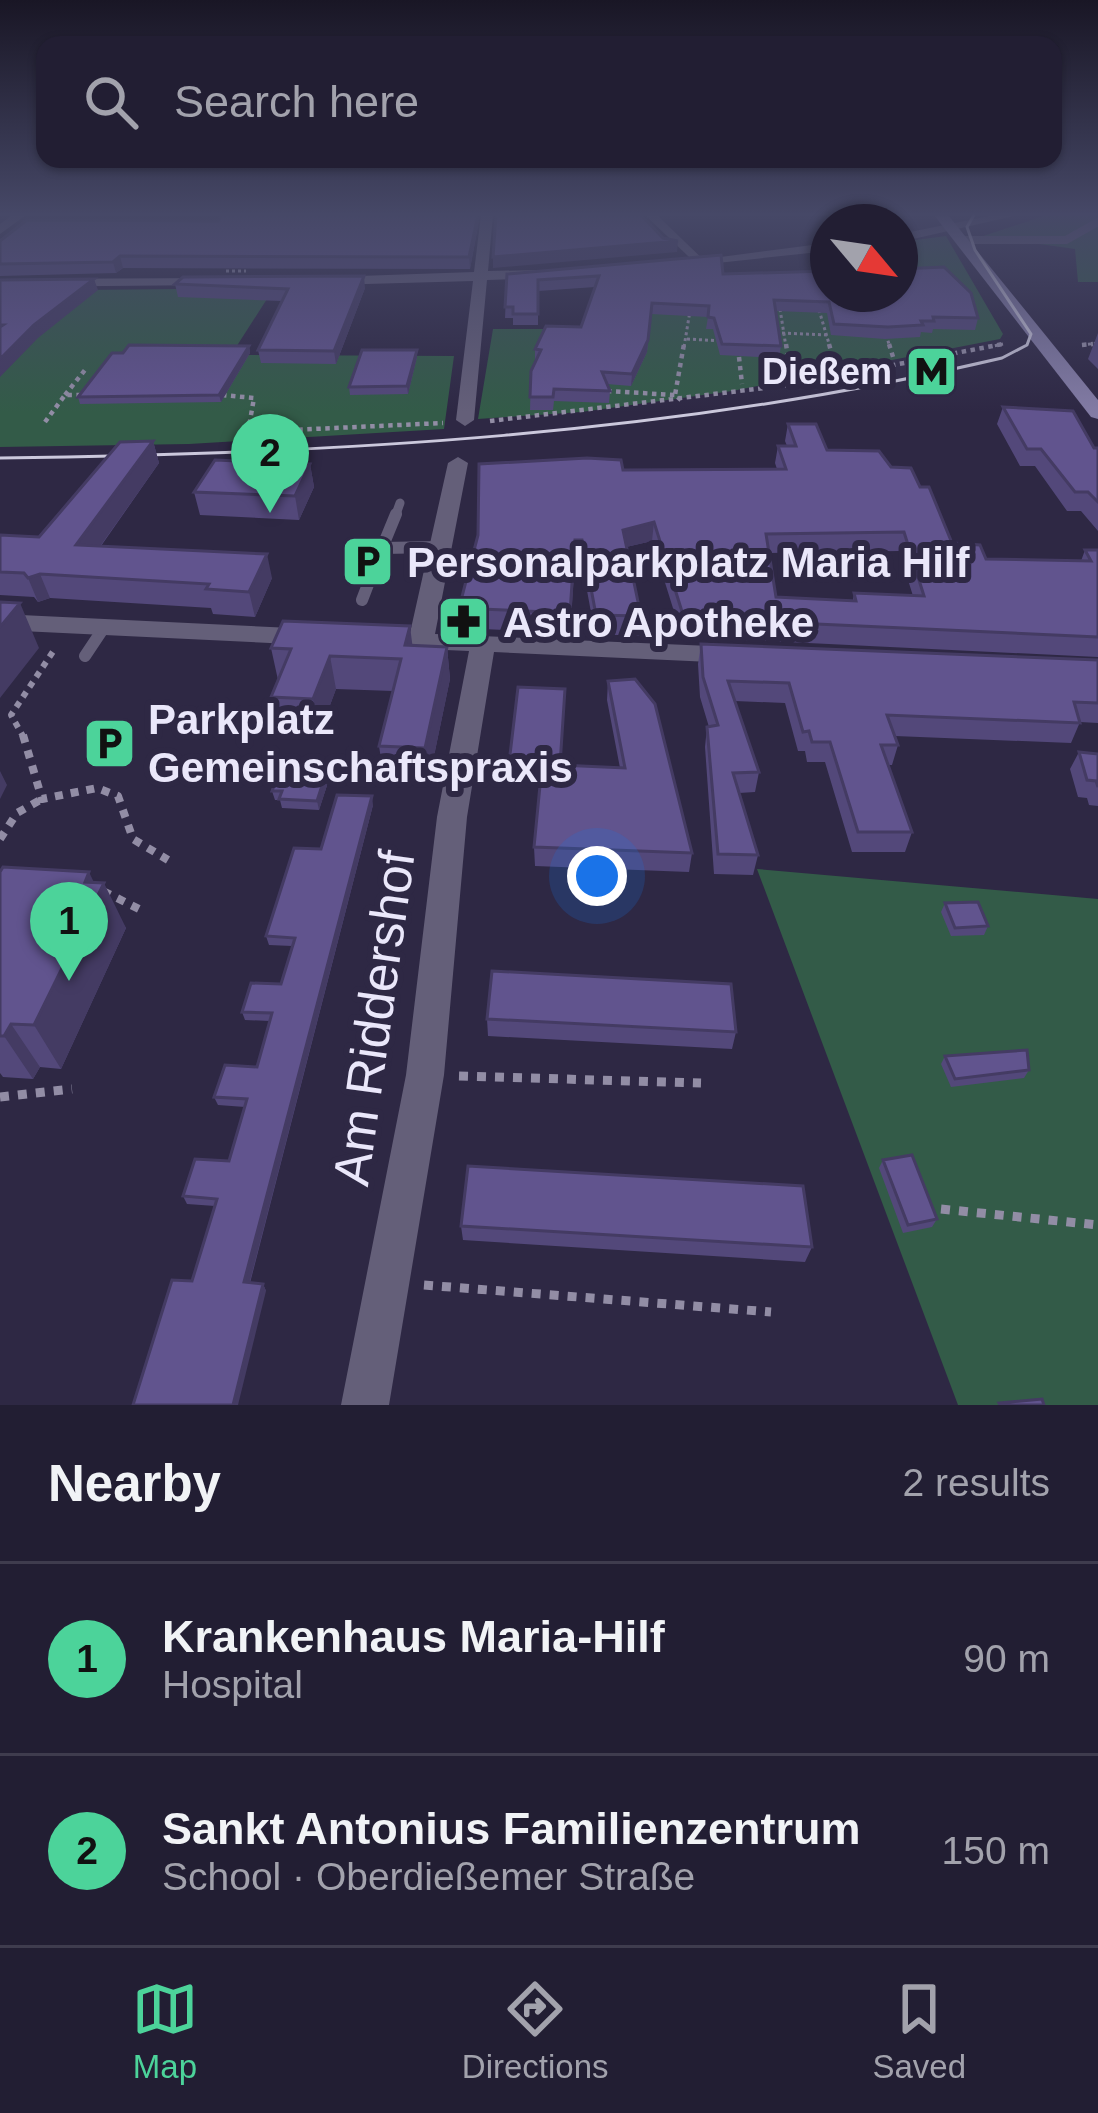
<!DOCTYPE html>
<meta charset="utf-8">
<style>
:root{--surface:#221e33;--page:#2a273b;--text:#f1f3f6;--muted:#a2a2ac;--line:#3f3c4e;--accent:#4cd39a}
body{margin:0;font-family:Helvetica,sans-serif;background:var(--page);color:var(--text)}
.compass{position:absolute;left:810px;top:204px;width:108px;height:108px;border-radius:50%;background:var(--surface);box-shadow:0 3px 9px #0004;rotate:119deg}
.you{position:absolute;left:597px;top:876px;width:42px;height:42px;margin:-30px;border:9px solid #fff;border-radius:50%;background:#1a73e8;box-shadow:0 0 0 18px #1a73e833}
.badge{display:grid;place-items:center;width:78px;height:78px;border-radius:50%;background:var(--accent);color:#111;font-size:39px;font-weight:700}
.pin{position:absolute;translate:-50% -99px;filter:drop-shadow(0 3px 6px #0008)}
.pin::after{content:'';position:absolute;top:63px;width:42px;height:36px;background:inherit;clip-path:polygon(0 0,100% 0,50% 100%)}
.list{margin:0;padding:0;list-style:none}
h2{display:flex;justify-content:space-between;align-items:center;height:156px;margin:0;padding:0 48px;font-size:51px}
h2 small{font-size:39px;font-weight:400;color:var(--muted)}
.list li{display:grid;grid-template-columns:78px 1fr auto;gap:36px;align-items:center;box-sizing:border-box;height:192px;padding:0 48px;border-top:3px solid var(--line)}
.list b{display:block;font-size:45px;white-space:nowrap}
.list p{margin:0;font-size:39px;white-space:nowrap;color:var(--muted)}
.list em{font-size:39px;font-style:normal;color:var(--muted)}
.icon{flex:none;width:66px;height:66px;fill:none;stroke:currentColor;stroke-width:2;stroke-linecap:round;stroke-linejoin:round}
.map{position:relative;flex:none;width:1098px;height:1405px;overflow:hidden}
.search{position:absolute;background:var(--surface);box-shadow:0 3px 9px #0004;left:36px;right:36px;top:36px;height:132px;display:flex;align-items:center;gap:30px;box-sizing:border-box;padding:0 42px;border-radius:24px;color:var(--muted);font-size:45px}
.sheet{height:540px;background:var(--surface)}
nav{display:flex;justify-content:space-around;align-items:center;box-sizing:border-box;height:168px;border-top:3px solid var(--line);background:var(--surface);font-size:33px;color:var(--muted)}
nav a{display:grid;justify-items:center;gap:6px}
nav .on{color:var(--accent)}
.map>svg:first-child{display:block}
</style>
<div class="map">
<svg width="1098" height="1405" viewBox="0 0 1098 1405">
<rect width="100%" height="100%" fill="#2e2844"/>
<path fill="#335b48" d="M1047,215h51v67h-20l-3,-33 -92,-13z
M946,236l57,98 -3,5 -268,52 -151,21 -103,7 15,-90h120l1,-27 286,-8v-52z
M274,288l-43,67 223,1 -10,73 -255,15 -189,3v-92l81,-65z
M757,869l341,30v506h-140z"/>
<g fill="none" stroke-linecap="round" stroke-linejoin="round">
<path stroke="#928da5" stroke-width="3" stroke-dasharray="3 3" stroke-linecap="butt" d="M226,271h20
M780,309l6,38
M819,310l11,37
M782,333l45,2
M886,335l4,12
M687,339l35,2
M1082,345l16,-2
M684,347l6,-36
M989,347l14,-3"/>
<path stroke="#928da5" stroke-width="4.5" stroke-dasharray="4.5 4.5" stroke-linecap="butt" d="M786,344l5,33
M829,344l7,25
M889,344l5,16
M1082,345l11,-1
M738,348l4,36
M607,391l68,4
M65,395l20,-25
M222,395l32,3 -6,34 195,-9
M681,400l-6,-5 9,-51
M490,421l299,-36 214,-41
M45,422l20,-27h18"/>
<path stroke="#928da5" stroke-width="6" stroke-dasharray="6 6" stroke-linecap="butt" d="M24,738l-13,-23 45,-68"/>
<path stroke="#928da5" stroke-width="8" stroke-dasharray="8 8" stroke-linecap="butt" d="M23,735l19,64 55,-11 21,8 15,43 35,21
M0,839l17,-26 25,-14
M103,891l42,21"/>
<path stroke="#928da5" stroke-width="9" stroke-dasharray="9 9" stroke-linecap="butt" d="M459,1076l242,7
M0,1097l72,-8
M941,1209l157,16
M424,1285l347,27"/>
<path stroke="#645f79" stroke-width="8" d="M651,215l48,46
M964,240h102l32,-18"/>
<path stroke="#645f79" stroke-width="9" d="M395,517l5,-14"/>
<path stroke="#645f79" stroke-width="12" d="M396,514l-14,34 58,-1
M362,600l20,-52
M85,656l20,-30"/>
<path fill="#645f79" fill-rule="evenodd" d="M12,215h14l-26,19v-10z
M481,215h12l-5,56 55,-1 7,4 -7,4 -56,2 -13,140 -9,6 -9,-6 17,-139 -143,4 -7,-4 7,-4 144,-5z
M994,215h24l-118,27v-8z
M828,243v8l-139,15 -7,-4z
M218,278v6l-5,1 -213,2v-8z
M458,457l10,6 -33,171 298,13 13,8 -13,8 -239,-11 -27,165 -23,258 -55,330h-48l65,-330 31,-258 32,-166 -93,-4 -13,-8 13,-8 34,2 38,-170z
M0,614l313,15 13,8 -13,8 -313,-15z"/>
<path fill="#827ba4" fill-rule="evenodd" d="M934,215h14l150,185v19l-7,-2z"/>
<path stroke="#cbc8dc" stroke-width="3" d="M0,458c334,-4 676,-23 1002,-100l25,-13 4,-11 -56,-84 -8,-23 7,-12"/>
</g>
<path fill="#53487a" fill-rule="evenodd" d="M222,215h258l-10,54 -347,-1 -7,5 -116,3v-35l218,-20z
M507,274h216l255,44 -3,12 -42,-1 -1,4 -11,-1 -1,5 -35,2 -54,-4 -4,-22 -51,-2 5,35 -2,12 -59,-3 -7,-26h-7l2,-12 -57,-3 -4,38 -16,34 -24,-2 3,7 -1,12 -55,-2 -1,9h-23l1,-39 4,-10v-12l46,-22 14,-40 -57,4v34h-25v-7h-8z
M175,284l190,4 -29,76 -75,-1 -3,-13 24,-49 -104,-4z
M1098,333v36l-10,-10z
M249,346l1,7 -29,49 -141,2 -2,-7z
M417,357l-9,37 -58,1 -1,-8z
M1003,407l91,41h4v83l-17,-20h-14l-32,-45h-15l-23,-42z
M788,424l39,26 64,17 29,20 32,56 34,16 95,2 4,-11h13v107l-416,-20 -30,-96 -26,6 15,69 -1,20 -45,-2 -14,-76 -6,1 -5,74 -109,-5 -2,-20 164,-138 154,-1 -2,-6 3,-17h9l-2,-5zM899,551l14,45 -59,-3 -1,7 -77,-3 -7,-44z
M153,441l6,22 -58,83 171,32 -17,39 -42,-3 -2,-6 -161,-10 -12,4 -4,-5 -34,-2v-60l39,2z
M310,464l4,23 -15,33 -99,-5 -6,-23z
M701,644l397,16v63l-18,-1 -9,21 -176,-7 3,9 -6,20h-4l24,67 -7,20h-53l-27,-90h-18l-2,-11h-7l-13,-48 -50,-2 24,71 -4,20 -16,1 19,62 -5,20 -39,-1 -9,-127 2,-20h2l-9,-30 -2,-33z
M412,645l35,2 3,32 -21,101 -45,-2 -5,-32 14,-55 -57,-2 -16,43 -41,-2 -8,-33 7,-17 -7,-32z
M608,681l84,172 -3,19 -154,-6 -1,-19 7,-63 -31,-2 -1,-19 56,-74 -4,77 59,2 -13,-68z
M1079,752l19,2v52l-9,-1 -2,-7 -9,-1 -8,-28z
M332,770l-13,40 -37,-2 -2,-8h-5l-3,-9z
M373,805l-123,478 13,1 3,7 -74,-10 23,-75 -28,-2 -4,-8 46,-35 16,-54 -27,-2 -4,-8 43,-30 13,-46 -25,-1 -3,-8 39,-28 11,-38 -23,-1 -3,-9 55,-87z
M0,872l94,11 32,45 -65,141 -21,-2 -7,12 -30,-2 -3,-4z
M945,903l43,23 -4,9 -33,1 -10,-24z
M487,1019l249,13 -4,17 -244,-13z
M945,1056l84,14 -5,8 -73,9 -10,-23z
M883,1160l54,59 -5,8 -29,6 -24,-65z
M461,1226l351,21 -7,15 -342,-22z"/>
<path fill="#443b63" d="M478,215h2l-10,54 -1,-12z
M678,241l-1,11 -184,16v-11z
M120,256l3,12 -7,5 -3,-11z
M364,276l1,12 -29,76 -2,-13z
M94,279l4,11 -60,48 -38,39v-18l34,-34z
M652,303l-5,49 -16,34 1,-12z
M249,346l1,7 -29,49 -2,-7z
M417,350v7l-9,37 -1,-8z
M153,441l6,22 -75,106 -8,-24z
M310,464l4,23 -15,33 -4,-24z
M654,522l-2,19 -30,7 1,-18z
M267,554l5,24 -17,39 -6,-25z
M40,574l10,24 -12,4 -10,-24z
M20,603l19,45 -39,50v-71z
M410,626l4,32 -9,-13z
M447,647l3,32 -21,101 -4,-32z
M330,656l6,33 -16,43 -7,-33z
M330,761l2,9 -13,40 -2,-9z
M0,771l7,14 -7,14z
M372,796l1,9 -125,484 -4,-7z
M89,872l10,21 5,-10 22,45 -65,141 -27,-44z
M11,1024l29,43 -7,12 -29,-43z
M263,1284l3,7 -28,114h-5z"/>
<path fill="#61548e" stroke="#443b63" stroke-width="3" fill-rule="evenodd" d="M222,215h256l-9,42 -349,-1 -7,6 -113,2v-23l27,-21 191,1z
M496,215h145l22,23 15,3 -185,16z
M721,255l2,19 105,-3v23h72v-25l44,-2 27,26 7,25 -45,-1 1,4h-13l2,4 -35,2 -54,-3 -5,-22 -55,-2 7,46 -59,-2 -8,-26 -6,-1 1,-11 -57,-3 -4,37 -16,34 -30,-2 8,19 -56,-2 -1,8h-23l1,-26 10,-21 -6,-1 11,-23 35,1 18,-51 -61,4v34h-25v-7h-8l2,-33z
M364,276l-30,75 -76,-1 30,-61 -113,-5 8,-7z
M94,279l-60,46 -34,34v-32l3,-2h-3v-45z
M129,345l120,1 -30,49 -141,2 34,-44h11z
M362,350h55l-10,36 -58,1z
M1003,407l70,4 21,37h4v54l-10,-10h-13l-34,-43h-14z
M788,424h28l11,26 52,1 12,16 20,1 9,19h9l23,56 28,2 6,14 105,2 -6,-11h13v87l-414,-19 -30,-96 -31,8 18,86 -45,-1 -14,-75h-7l-5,73 -111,-5 19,-73 1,-71 108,-6 34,2 2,10 163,-1 -8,-23h18zM904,532l20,64 -70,-3 2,8 -80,-4 -10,-63z
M153,441l-77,104 191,9 -18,38 -43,-3 3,-5 -169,-10 -12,4 -4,-5 -24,-1v-37l39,2 81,-95z
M215,460l95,4 -15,32 -101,-4z
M0,602l20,1 -20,24z
M283,621l127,5 -5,19 42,2 -22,101 -46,-2 22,-87 -71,-3 -17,43 -42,-2 20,-48 -20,-1z
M701,644l397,16v43l-24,-1 6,21 -193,-8 11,30h-17l31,87h-54l-28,-90h-18l-3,-11 -6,1 -14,-49 -61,-2 31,91 -26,1 25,82 -40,-1 -11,-127 11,-2 -15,-48z
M635,679l20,25 37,149 -158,-6 8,-82 -33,-2 9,-76 47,2 -5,76 65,3 -17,-87z
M1079,752l19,2v33l-2,-6 -9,-1z
M284,760l46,1 -13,40 -38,-2 3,-8h-10z
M337,795l35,1 -128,486 19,2 -30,121h-100l39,-125 20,1 25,-82 -34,-3 12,-37 34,2 18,-62 -33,-2 11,-32 32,2 15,-54 -30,-1 9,-29 30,1 14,-46 -29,-2 28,-88 27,1z
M3,867l86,5 -4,10 19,1 -70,142 -23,-1 -7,12h-4v-164z
M978,902l10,24 -33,2 -10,-25z
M492,971l239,13 5,48 -249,-13z
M1027,1050l2,20 -74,9 -10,-23z
M912,1155l25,64 -29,6 -25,-65z
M468,1166l335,20 9,61 -351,-21z
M1042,1399l2,6h-44l-1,-2z"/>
<linearGradient id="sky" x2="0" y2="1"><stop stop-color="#191625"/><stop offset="0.52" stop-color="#464867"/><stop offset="1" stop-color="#464867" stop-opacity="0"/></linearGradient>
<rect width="1098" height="412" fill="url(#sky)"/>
<defs>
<symbol id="metro-square" viewBox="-11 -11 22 22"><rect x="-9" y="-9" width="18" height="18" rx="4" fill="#4cd39a" stroke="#2e2844"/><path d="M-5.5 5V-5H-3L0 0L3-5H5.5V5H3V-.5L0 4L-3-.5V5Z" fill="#111"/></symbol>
<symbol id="parking-square" viewBox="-11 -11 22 22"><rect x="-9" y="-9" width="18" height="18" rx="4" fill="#4cd39a" stroke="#2e2844"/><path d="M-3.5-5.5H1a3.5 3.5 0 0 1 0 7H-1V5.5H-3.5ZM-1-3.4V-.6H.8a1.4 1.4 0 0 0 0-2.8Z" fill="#111"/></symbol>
<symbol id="pharmacy-square" viewBox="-11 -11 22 22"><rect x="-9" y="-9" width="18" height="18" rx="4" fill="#4cd39a" stroke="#2e2844"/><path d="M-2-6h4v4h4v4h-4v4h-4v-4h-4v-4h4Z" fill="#111"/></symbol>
</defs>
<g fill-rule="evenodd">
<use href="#metro-square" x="902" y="342" width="59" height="59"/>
<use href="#parking-square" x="338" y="532" width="59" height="59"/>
<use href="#pharmacy-square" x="434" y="592" width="59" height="59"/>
<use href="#parking-square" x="80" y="714" width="59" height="59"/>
</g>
<g text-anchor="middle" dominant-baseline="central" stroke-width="12" stroke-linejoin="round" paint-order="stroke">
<g font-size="36" font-weight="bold" fill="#eae7fa" stroke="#2e2844" text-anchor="end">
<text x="892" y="371">Dießem</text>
</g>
<g font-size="42" font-weight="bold" fill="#eae7fa" stroke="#2e2844" text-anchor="start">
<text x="407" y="562">Personalparkplatz Maria Hilf</text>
<text x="503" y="622">Astro Apotheke</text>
<text x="148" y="719">Parkplatz<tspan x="148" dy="48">Gemeinschaftspraxis</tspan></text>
</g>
<g font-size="51" fill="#eae7fa" stroke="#2e2844">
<text transform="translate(374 1018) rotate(-82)">Am Riddershof</text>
</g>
</g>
</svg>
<svg class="compass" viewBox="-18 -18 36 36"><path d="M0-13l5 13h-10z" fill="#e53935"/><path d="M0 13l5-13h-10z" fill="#a2a2ac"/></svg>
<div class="you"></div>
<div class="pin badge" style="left:69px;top:981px">1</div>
<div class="pin badge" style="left:270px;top:513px">2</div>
<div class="search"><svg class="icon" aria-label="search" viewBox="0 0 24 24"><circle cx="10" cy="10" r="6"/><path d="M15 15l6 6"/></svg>Search here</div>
</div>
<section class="sheet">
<h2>Nearby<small>2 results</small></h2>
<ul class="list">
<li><span class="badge">1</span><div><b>Krankenhaus Maria-Hilf</b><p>Hospital</p></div><em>90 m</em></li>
<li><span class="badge">2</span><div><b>Sankt Antonius Familienzentrum</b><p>School · Oberdießemer Straße</p></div><em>150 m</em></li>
</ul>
</section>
<nav>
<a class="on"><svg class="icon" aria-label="map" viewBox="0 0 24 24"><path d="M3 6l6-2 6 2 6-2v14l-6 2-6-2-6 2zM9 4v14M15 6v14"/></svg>Map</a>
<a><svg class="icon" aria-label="directions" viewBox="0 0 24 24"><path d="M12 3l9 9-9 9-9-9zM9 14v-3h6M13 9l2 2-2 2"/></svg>Directions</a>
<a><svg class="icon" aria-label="saved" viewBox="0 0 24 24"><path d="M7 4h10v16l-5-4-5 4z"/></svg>Saved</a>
</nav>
